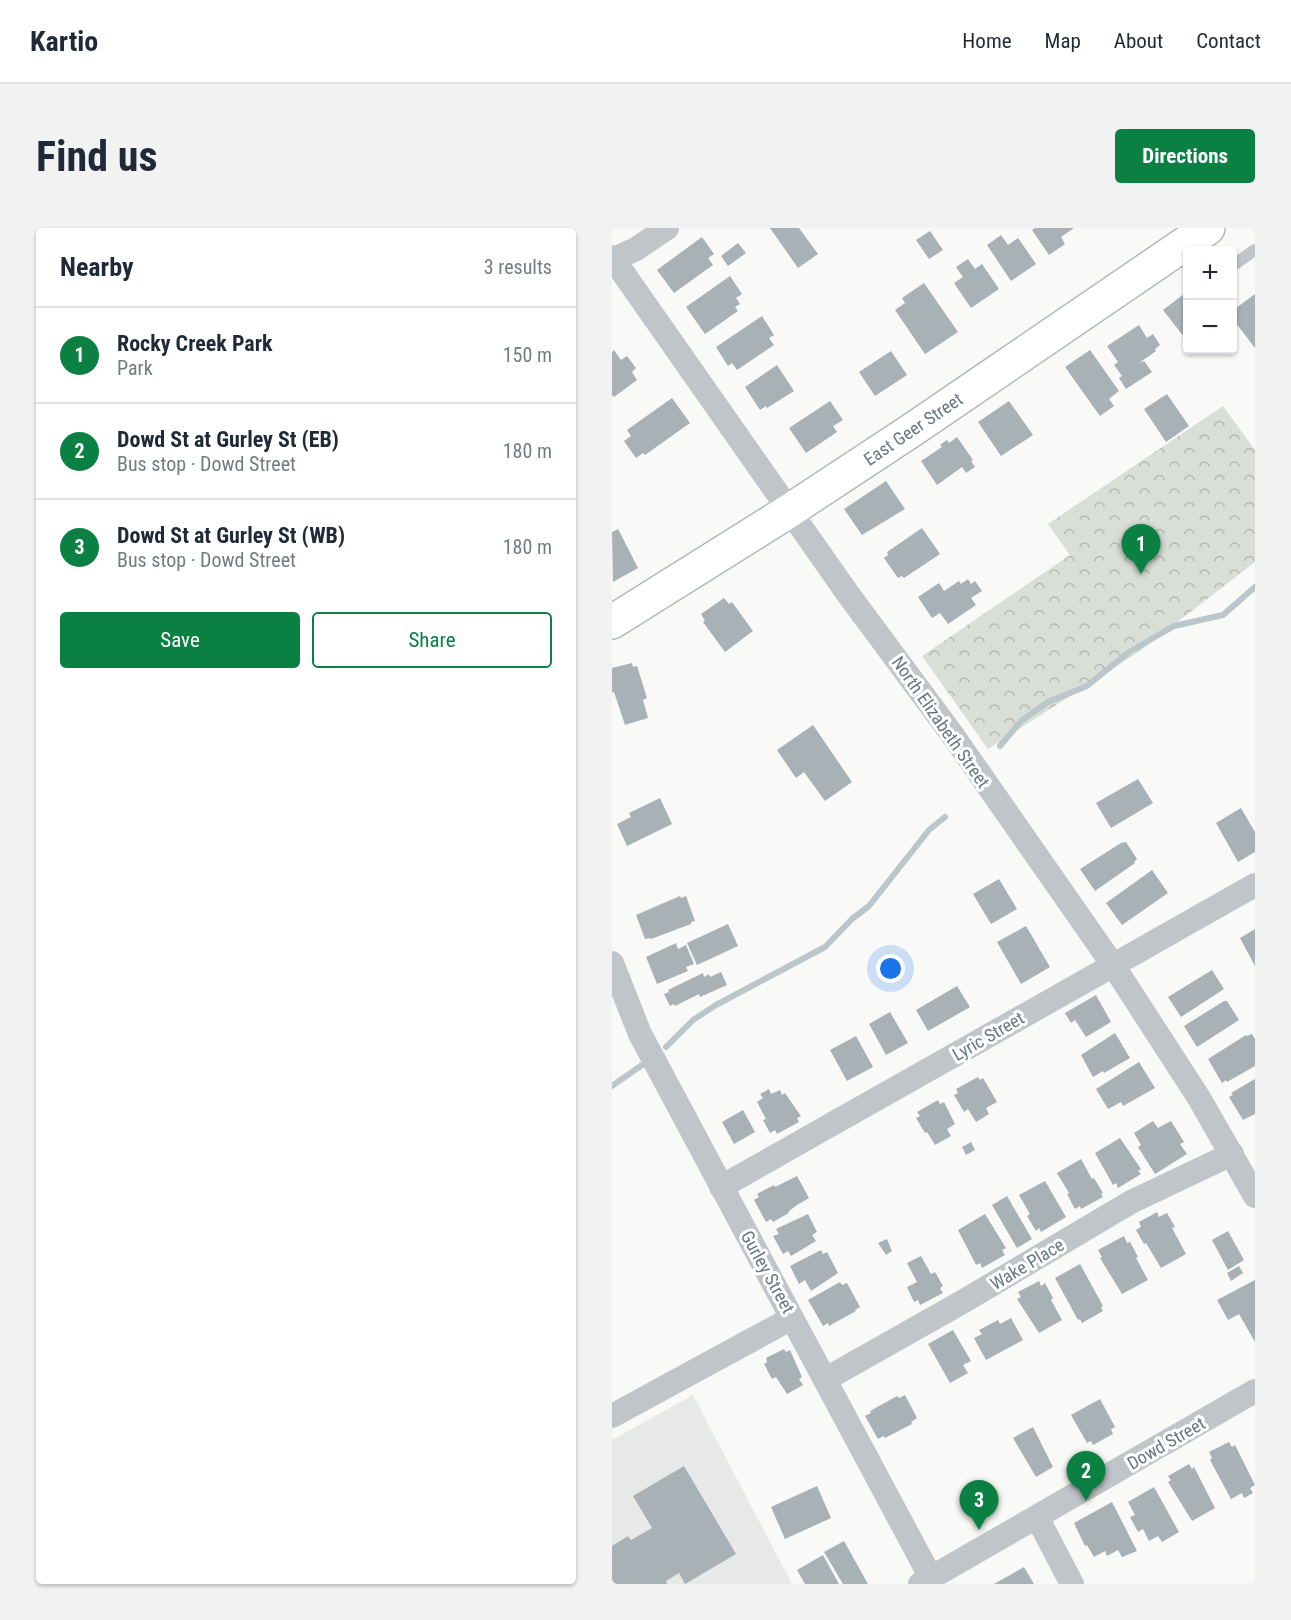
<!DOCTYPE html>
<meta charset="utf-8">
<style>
:root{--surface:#fff;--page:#f2f2f3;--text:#1f2937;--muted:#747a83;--line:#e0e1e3;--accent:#0b8043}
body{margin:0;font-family:"Roboto Condensed",sans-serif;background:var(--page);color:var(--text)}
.controls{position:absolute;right:18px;top:18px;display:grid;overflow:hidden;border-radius:6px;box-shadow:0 2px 4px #0004}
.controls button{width:54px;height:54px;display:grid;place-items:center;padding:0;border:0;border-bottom:2px solid var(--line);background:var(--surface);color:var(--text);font:30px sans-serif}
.you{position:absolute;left:279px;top:741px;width:21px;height:21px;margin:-15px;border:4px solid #fff;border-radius:50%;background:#1a73e8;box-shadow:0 0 0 9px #1a73e833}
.badge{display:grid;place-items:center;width:39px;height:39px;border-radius:50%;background:var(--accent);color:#fff;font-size:20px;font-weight:700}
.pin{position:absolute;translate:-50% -50px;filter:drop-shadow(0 2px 3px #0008)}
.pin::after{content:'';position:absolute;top:32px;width:21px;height:18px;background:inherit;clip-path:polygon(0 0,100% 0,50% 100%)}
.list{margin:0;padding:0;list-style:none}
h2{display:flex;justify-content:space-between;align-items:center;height:78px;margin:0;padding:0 24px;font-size:26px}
h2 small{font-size:20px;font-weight:400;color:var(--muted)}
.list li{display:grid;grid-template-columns:39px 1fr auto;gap:18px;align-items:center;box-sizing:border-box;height:96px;padding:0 24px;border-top:2px solid var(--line)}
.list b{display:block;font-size:22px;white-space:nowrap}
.list p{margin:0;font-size:20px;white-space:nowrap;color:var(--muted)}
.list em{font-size:20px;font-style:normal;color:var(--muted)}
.actions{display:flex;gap:12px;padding:18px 24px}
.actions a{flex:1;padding:14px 0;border:2px solid var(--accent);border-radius:6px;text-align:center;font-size:21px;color:var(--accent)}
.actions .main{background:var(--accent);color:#fff}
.map{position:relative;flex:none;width:643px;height:1356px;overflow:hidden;border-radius:6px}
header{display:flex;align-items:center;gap:36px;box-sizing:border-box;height:84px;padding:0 30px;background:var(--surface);border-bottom:2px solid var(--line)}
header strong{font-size:28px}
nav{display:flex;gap:33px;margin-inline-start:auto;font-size:21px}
.intro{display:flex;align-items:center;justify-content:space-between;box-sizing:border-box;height:144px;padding:0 36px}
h1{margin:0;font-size:42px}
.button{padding:15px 27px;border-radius:6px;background:var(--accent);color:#fff;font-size:21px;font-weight:700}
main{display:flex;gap:36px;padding:0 36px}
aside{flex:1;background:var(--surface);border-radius:6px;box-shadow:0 2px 4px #0004}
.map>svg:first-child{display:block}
</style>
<header>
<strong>Kartio</strong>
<nav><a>Home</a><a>Map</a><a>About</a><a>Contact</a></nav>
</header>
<div class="intro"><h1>Find us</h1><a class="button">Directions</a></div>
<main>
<aside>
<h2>Nearby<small>3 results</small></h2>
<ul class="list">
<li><span class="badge">1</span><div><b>Rocky Creek Park</b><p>Park</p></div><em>150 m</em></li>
<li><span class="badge">2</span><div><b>Dowd St at Gurley St (EB)</b><p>Bus stop · Dowd Street</p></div><em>180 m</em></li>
<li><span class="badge">3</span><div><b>Dowd St at Gurley St (WB)</b><p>Bus stop · Dowd Street</p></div><em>180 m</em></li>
</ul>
<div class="actions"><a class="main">Save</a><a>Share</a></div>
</aside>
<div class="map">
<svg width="643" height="1356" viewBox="0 0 643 1356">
<defs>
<pattern id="forest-crowns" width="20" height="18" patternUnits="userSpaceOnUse" patternTransform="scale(1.5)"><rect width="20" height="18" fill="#d9ded6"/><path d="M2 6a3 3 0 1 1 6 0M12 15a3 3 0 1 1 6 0" fill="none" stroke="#b4b9b3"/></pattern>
</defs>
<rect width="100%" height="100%" fill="#f9f9f7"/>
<path fill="#e7e9e8" d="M81,1167l99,189h-180v-144z"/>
<path fill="url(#forest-crowns)" d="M611,178l32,44v112l-115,89 -152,98 -66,-93 148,-101 -22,-31z"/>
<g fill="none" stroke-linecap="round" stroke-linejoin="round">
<path stroke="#bac6ca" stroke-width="6" d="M388,518l21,-25 27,-19 39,-16 42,-34 45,-26 49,-11 32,-28
M54,819l27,-27 23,-15 109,-58 27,-28 17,-13 60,-76 16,-13
M0,858l30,-21"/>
</g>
<path fill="#a7b1b6" d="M158,0h29l19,26 -20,14z
M423,0h39l-13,9 4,7 -16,11 -17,-25z
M318,3l13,19 -14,9 -13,-19z
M389,7l7,10 10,-7 18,26 -25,17 -24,-36z
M90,9l12,17 -6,4 5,7 -39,28 -17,-23z
M126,15l8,10 -18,13 -7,-10z
M356,31l7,10 7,-5 17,25 -28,19 -17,-25 9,-6 -7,-10z
M118,48l12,18 -6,4 4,6 -5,3 3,4 -33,23 -19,-27z
M312,55l34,49 -33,22 -30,-44 10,-7 -3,-5z
M576,63v51l-25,-32z
M643,66v54l-23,-30v-7z
M150,88l12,19 -5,3 5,7 -37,25 -5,-7 -4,3 -12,-19z
M527,97l8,13 6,-4 7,11 -5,4 1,2 -17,12 5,-2 8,11 -26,17 -7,-11 3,-2 -8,-11 4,-3 -11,-16z
M2,122l7,10 6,-4 9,12 -4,4 5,8 -23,17 -2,-2v-43z
M478,122l29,41 -10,8 5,7 -14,10 -35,-49z
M279,123l16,24 -32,21 -16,-24z
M165,137l17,26 -27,17 -1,-2 -6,4 -15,-23z
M555,166l22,32 -23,16 -22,-33z
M60,170l18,25 -45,32 -2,-2 -7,5 -12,-17 7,-5 -4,-6z
M218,173l13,19 -10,6 4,6 -31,21 -17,-25z
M397,173l24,34 -32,21 -23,-34z
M345,209l16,23 -2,1 4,6 -9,6 -4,-6 -25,18 -16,-24 21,-14 -2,-2 7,-5 2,3z
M274,253l19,28 -43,26 -18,-26z
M310,300l18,26 -36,24 -2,-2 -4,2 -14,-20 4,-3 -1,-3z
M6,301l20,39 -25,14 -1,-50z
M356,351l3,5 4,-3 7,10 -11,7 5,7 -28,19 -8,-11 -8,5 -14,-21 21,-14 5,8 15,-10 2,3z
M112,370l5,6 3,-2 21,29 -28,21 -22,-30 2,-1 -4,-7z
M20,435l1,4 4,-1 10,32 -4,2 5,18 -23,7 -11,-33 -2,1v-25z
M201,497l39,57 -27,19 -21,-29 -8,6 -19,-28z
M526,551l15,24 -42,25 -15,-25z
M48,570l12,26 -45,22 -10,-22 14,-7 -2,-4z
M629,580l14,24v20l-17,10 -22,-39z
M514,614l11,17 -3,3 1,1 -40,28 -15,-22 41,-26z
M540,642l16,23 -46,32 -16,-22z
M387,651l18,30 -26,15 -18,-30z
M68,668l1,2 5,-2 9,25 -4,1v2l-40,15 -1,-1 -5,1 -9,-24z
M116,696l10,22 -41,19 -10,-22z
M414,698l24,41 -29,17 -24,-42z
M643,701v37l-15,-28z
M64,715l2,6 8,-4 8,19 -8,3 2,4 -31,13 -11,-27z
M600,742l12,19 -43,28 -13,-20z
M109,744l6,13 -27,12 -1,-3 -24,12 -1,-2 -4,2 -6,-12 5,-2 -1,-2 35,-17 1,4 5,-3 1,3z
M345,758l13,21 -42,24 -12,-21z
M484,767l15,27 -25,15 -11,-17 -4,3 -6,-10z
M612,773h3l12,19 -42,27 -13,-21z
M278,784l18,31 -22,12 -17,-31z
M503,805l15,25 -26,15 -1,-2 -10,6 -12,-22z
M640,806l3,5v27l-28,16 -1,-2 -4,3 -14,-24 38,-24 1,1z
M244,808l17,31 -26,14 -17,-31z
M527,834l16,26 -32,18 -2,-4 -13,7 -12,-20z
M366,849l2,3 3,-2 14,24 -11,6 3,6 -13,8 -8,-13 -4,3 -10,-17 4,-2 -2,-4z
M643,851v35l-12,6 -14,-23 4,-2 -2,-2z
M157,861l2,5 9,-4 2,5 3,-2 16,23 -4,2 2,4 -22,12 -2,-4 -5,3 -7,-13 3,-1 -9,-17 6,-4 -3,-4z
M326,872l2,4 4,-2 11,22 -8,5 4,7 -16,9 -8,-13 -2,1 -9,-15 4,-2 -3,-4z
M131,882l12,22 -21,12 -12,-22z
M541,893l5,7 13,-7 13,21 -4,2 7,10 -32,20 -17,-27 3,-2 -7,-12z
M508,910l21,31 -3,2 3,3 -23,14 -2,-5 -3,2 -18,-32z
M359,914l4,8 -9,5 -4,-8z
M469,931l11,20 2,-1 9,15 -2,1 2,3 -22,12 -1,-3 -5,3 -8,-15 2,-1 -12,-20z
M185,948l12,22 -12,7 -9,7 1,1 -16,9 -2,-3 -5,3 -12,-22 5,-3 -2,-3 17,-9 1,2z
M433,953l21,36 -25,15 -2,-4 -3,3 -9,-15 3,-2 -11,-19z
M395,968l25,43 -15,9 -25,-43z
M545,984l2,5 8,-4 8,14 -3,1 14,26 -25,14 -15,-25 -2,1 -8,-14 5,-3 -2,-5z
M196,986l9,18 -5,3 4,6 -25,15 -3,-5 -5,3 -10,-18 6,-2 -3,-5z
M373,986l21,34 -4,2 3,5 -23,13 -2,-5 -4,2 -18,-35z
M616,1003l16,29 -16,10 -16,-30z
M512,1008l3,7 3,-1 8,15 -2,1 12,22 -26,14 -22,-36 2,-1 -4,-7z
M275,1011l5,12 -6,4 -8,-12z
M209,1022l2,4 4,-2 11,21 -27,18 -6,-11 -6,4 -9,-18z
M309,1028l10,18 4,-2 8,14 -3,2 3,5 -23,12 -2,-5 -4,2 -7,-15 10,-5 -10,-19z
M468,1036l23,42 -2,1 2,4 -21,12 -2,-4 -2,1 -23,-42z
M627,1038l4,7 -12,8 -4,-8z
M643,1052v62l-16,-28 -11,6 -11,-20z
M427,1053l2,5 4,-3 8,15 -2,2 11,20 -23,13 -22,-34 4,-2 -3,-5z
M228,1054l2,3 5,-2 13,24 -5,3 1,1 -27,15 -1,-3 -5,3 -15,-26z
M399,1090l12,22 -37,20 -12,-22 8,-4 -3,-4 19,-10 2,4z
M341,1102l18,31 -8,4 5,8 -18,10 -22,-39z
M172,1121l2,3 4,-2 12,27 -3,2 4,6 -16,9 -11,-17 -4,2 -8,-15 3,-2 -1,-4z
M293,1167l12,23 -6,4 1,2 -27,14 -1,-2 -6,3 -13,-23 6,-3 -1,-2 27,-15 2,2z
M488,1171l15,28 -4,2 2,5 -20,11 -2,-4 -4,2 -16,-28z
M421,1199l20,40 -17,10 -23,-39z
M617,1214l3,5 3,-2 20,40 -5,3 3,5 -9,5 -2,-5 -11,6 -21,-39 2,-2 -3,-6z
M577,1236l3,5 2,-2 21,41 -23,13 -24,-39 3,-2 -3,-4z
M72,1238l52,88 -51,30 -6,-11 -13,8 1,3h-55v-38l16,-10 3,4 21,-12 -19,-32z
M205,1258l14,32 -46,21 -14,-32z
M542,1259l25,45 -17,10 -4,-6 -9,5 -6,-12 -5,3 -8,-15 5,-2 -7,-13z
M500,1274l25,49 -15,6 -4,-7 -11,6 -2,-5 -11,6 -7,-12 -2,1 -11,-23z
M232,1313l24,43h-25l-19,-32z
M211,1327l16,29h-34l-8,-14z
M412,1339l10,17h-40z"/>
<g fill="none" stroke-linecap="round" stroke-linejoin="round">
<defs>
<path id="secondary" d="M0,394l177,-111 123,-81 296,-202"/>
</defs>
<use href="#secondary" stroke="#b3b9bd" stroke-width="36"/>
<path stroke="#c0c5c9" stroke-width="12" d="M620,38l23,-16"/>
<path stroke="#c0c5c9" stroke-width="24" d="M0,29l236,337 106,143 159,228 86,133 56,98
M0,32l24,-11 31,-21
M0,735l28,71 291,544
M109,959l534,-302
M214,1151l138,-78 167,-99 101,-48
M0,1188l180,-98
M425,1289l35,67
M308,1356l335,-193"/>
<use href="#secondary" stroke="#fff" stroke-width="33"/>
</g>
<g text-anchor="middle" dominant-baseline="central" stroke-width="6" stroke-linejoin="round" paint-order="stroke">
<g font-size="18" fill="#657781" stroke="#fff">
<text transform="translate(301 201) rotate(-34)">East Geer Street</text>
<text transform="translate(329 494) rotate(55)">North Elizabeth Street</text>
<text transform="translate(376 808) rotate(-30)">Lyric Street</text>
<text transform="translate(415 1036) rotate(-31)">Wake Place</text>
<text transform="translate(156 1044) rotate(61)">Gurley Street</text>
<text transform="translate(554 1215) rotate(-30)">Dowd Street</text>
</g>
</g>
</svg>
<div class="controls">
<button>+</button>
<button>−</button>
</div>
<div class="you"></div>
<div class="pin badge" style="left:529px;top:346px">1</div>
<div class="pin badge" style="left:474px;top:1273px">2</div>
<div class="pin badge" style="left:367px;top:1302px">3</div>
</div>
</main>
